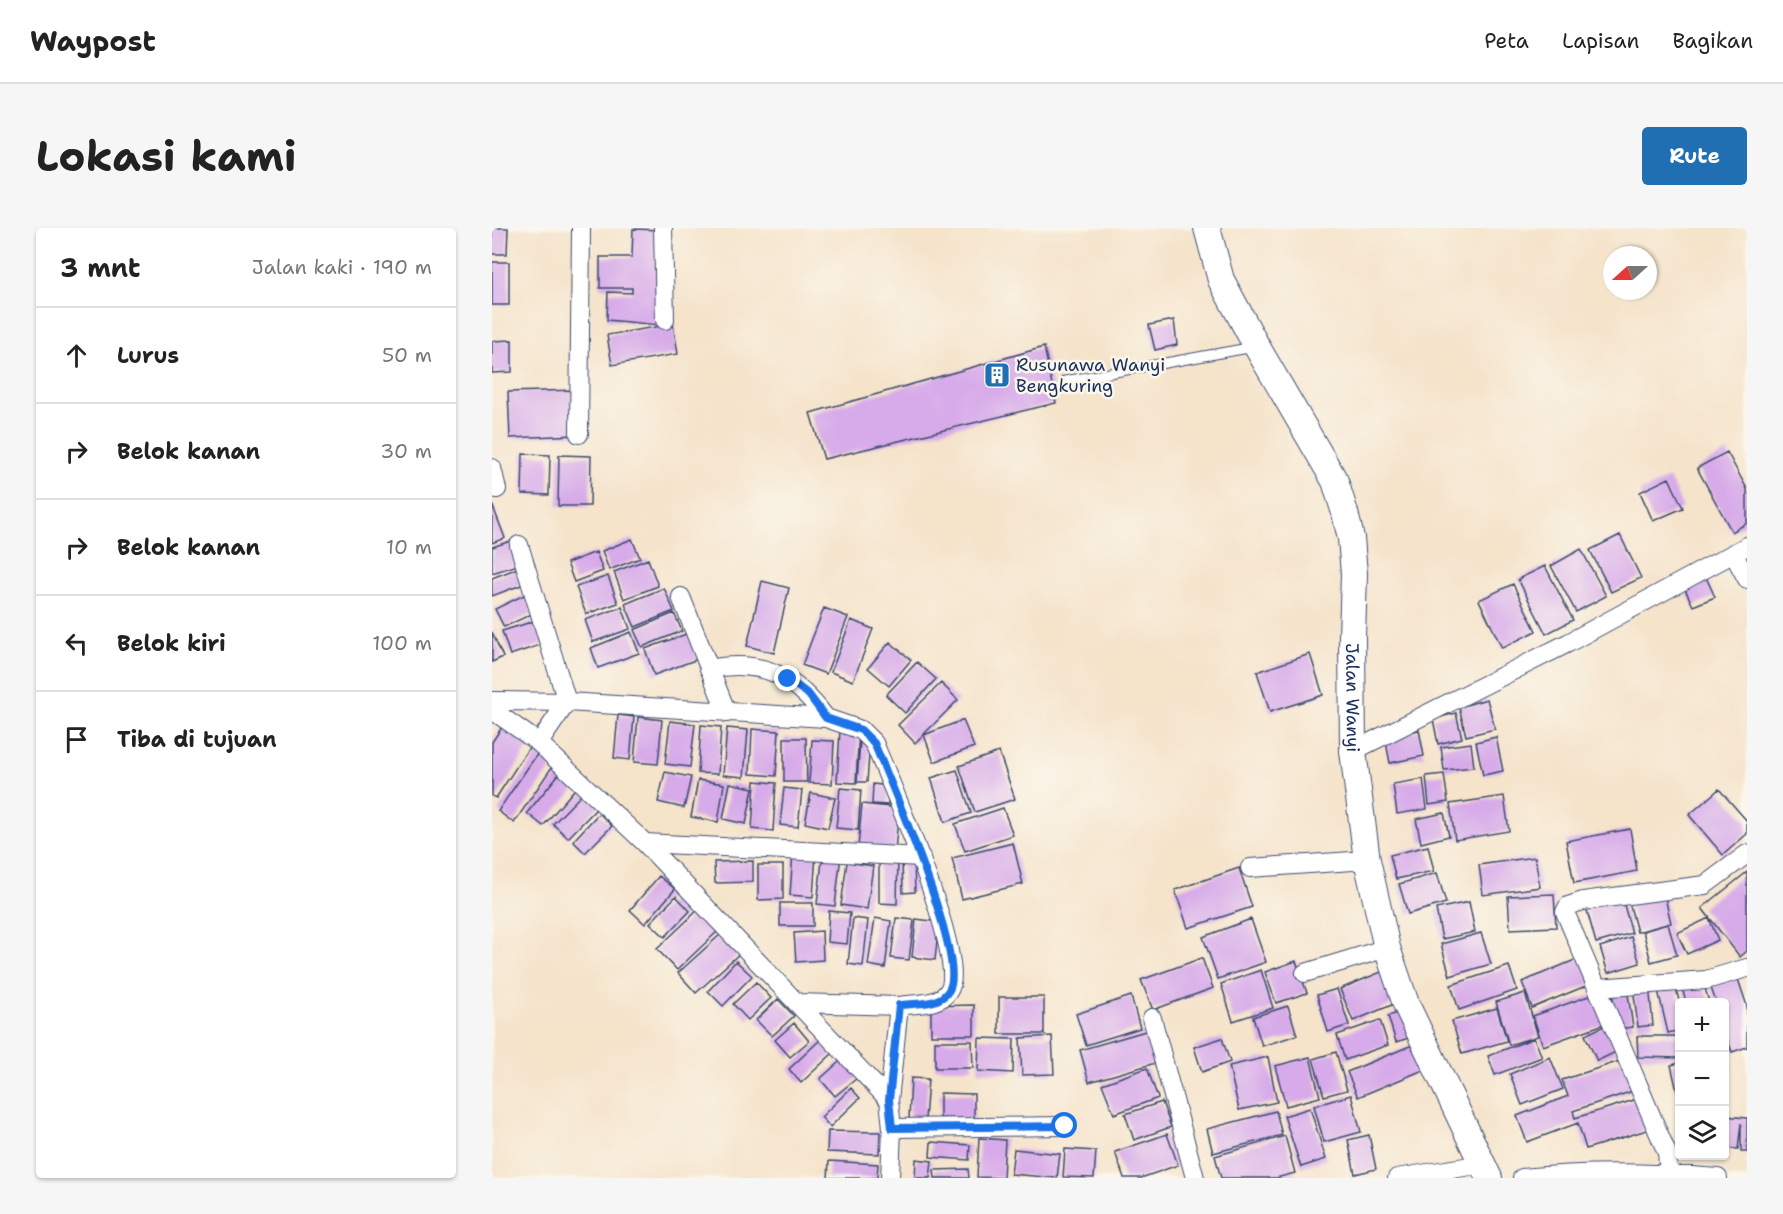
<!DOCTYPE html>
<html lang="id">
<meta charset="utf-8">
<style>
:root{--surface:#fff;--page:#f6f6f6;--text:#222;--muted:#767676;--line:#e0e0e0;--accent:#1f6fb2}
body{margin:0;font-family:"Shantell Sans",sans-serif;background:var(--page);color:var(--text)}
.controls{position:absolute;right:18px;bottom:18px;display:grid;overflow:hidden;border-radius:6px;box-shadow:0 2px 4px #0004}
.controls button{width:54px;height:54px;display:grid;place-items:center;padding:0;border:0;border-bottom:2px solid var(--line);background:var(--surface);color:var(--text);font:30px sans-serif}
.compass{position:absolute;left:1111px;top:18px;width:54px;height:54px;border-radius:50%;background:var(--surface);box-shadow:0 2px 4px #0004;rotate:249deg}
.stop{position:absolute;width:18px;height:18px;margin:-14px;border:4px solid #1a73e8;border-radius:50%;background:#fff}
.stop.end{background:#1a73e8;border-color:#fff;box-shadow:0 2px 6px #0008}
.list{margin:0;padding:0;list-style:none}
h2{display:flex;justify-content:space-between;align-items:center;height:78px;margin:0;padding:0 24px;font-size:26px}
h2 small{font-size:20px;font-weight:400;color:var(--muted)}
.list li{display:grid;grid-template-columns:39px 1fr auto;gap:18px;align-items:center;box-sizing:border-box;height:96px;padding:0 24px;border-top:2px solid var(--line)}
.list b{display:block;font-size:22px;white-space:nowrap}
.list em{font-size:20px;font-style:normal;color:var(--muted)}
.icon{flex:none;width:33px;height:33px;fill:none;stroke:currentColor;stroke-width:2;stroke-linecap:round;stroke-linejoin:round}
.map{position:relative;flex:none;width:1255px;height:950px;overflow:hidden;border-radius:6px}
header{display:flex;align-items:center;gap:36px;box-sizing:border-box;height:84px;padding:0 30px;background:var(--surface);border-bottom:2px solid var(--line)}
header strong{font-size:28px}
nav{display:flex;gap:33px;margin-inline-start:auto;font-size:21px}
.intro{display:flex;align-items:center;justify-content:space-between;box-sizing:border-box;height:144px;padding:0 36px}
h1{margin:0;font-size:42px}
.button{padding:15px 27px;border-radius:6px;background:var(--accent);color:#fff;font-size:21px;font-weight:700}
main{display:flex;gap:36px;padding:0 36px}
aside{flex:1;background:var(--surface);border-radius:6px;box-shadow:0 2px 4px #0004}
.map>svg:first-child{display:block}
</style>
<header>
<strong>Waypost</strong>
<nav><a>Peta</a><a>Lapisan</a><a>Bagikan</a></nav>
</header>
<div class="intro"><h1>Lokasi kami</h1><a class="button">Rute</a></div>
<main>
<aside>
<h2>3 mnt<small>Jalan kaki · 190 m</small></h2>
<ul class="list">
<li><svg class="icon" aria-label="ahead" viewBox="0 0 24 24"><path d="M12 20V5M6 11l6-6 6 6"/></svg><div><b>Lurus</b></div><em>50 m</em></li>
<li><svg class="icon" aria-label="right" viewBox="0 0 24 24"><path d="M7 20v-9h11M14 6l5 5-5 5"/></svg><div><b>Belok kanan</b></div><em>30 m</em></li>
<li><svg class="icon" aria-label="right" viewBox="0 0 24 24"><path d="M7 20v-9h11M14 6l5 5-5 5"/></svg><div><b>Belok kanan</b></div><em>10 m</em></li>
<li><svg class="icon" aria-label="left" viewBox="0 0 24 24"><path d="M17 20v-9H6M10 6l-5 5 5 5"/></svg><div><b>Belok kiri</b></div><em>100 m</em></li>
<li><svg class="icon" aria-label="arrive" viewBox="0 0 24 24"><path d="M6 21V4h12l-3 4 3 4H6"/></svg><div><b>Tiba di tujuan</b></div></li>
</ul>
</aside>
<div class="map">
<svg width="1255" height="950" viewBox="0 0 1255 950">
<rect width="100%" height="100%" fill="#fbf7ec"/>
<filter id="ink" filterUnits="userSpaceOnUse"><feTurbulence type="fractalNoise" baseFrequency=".0167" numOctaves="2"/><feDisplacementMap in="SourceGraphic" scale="12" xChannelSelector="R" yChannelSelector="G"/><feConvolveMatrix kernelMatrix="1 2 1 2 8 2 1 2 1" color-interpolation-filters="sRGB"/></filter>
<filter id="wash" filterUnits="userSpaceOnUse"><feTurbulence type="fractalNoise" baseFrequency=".008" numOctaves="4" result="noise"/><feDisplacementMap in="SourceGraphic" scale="24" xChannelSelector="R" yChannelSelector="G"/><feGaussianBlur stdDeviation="1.35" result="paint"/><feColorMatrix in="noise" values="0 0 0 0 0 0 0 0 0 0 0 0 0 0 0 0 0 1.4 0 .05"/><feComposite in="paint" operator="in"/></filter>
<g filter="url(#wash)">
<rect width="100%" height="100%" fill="#f5e3ca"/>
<g id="blocks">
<path fill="#d7abe9" d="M0,0h16l-1,26h-15z
M141,1l28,1 -1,95 -53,-5 1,-28 24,1v-5h-32v-31h32z
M0,34h17v43h-17z
M682,92l3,25 -22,5 -6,-25z
M181,96l5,30 -66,11 -5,-30z
M20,112v32l-20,1v-32z
M552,119l12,56 -232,56 -14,-46z
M85,162l1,45 -68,3 -2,-46z
M1235,224l20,37v34l-15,9 -35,-64z
M31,226l27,1 -1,40 -27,-1z
M67,227l32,1 -1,50h-32z
M1177,250l14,30 -30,13 -13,-29z
M0,276l13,34 -13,5z
M1128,307l21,43 -30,14 -21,-42z
M140,311l8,19 -31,12 -7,-19z
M19,313l7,24 -26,8v-26z
M1089,321l25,47 -30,16 -25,-46z
M104,324l7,19 -29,11 -7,-19z
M156,331l10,27 -34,13 -10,-27z
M1053,338l28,54 -27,14 -28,-55z
M26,340l6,16 -32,12v-18z
M1213,347l10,22 -22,9 -10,-21z
M116,348l10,27 -32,11 -10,-27z
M270,353l27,7 -15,65 -27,-7z
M1021,356l23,47 -34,17 -23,-48z
M172,360l10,23 -39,16 -10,-23z
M34,366l8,19 -30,14 -9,-18z
M130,379l8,22 -37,13 -8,-22z
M332,380l24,9 -22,57 -24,-9z
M182,385l8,18 -40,16 -8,-17z
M46,392l8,23 -36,12 -8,-24z
M359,392l22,9 -20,52 -22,-9z
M0,404l11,25 -11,5z
M139,404l8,21 -41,15 -7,-20z
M197,405l9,26 -44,16 -9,-26z
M398,414l21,18 -22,26 -21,-18z
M818,426l13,41 -53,17 -13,-40z
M425,434l19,17 -31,34 -19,-18z
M449,455l17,17 -43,43 -17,-18z
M995,471l8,30 -29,7 -7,-29z
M964,485l6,25 -24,6 -5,-25z
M126,487l16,2 -4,43 -16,-2z
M146,489l24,3 -4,44 -24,-2z
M471,492l11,27 -40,15 -10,-27z
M178,493l25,3 -5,43 -25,-3z
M209,497l20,2 -3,47 -20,-1z
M10,499l28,19 -34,52 -4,-2v-54z
M235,500l21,2 -4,47 -21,-2z
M260,501l27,2 -3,45 -26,-2z
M348,502l19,1 -3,52 -19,-1z
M927,502l5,26 -34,7 -5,-26z
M1004,509l7,34 -20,4 -7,-33z
M292,510h22l1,44h-23z
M320,512l22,1 -2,43 -23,-1z
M368,512l10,1 -3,41h-10z
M979,515l3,24 -30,3 -3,-23z
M507,524l16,47 -40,13 -16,-46z
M46,525l16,11 -40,59 -16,-12z
M71,541l17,14 -37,43 -16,-13z
M465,542l14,43 -26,9 -14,-44z
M173,544l26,5 -7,31 -26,-6z
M952,546l4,28 -19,3 -3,-29z
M931,551l4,30 -30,5 -4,-30z
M206,552l26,4 -6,38 -27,-5z
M263,553l21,2 -3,48 -21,-2z
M238,555l23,5 -7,36 -23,-5z
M381,556l16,2 -1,19 -16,-1z
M292,560l18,2 -4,37 -18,-2z
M348,560l21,2 -3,40 -22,-2z
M1227,561l28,32v13l-24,21 -34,-40z
M92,564l15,14 -31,32 -15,-14z
M319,565l24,5 -7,30 -23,-5z
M1012,568l5,35 -54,9 -5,-36z
M370,576l37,4 -4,43 -37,-4z
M511,580l10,27 -48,16 -10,-27z
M107,585l13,13 -27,27 -12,-12z
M952,585l5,23 -28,7 -5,-24z
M1138,601l7,42 -63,12 -8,-42z
M521,615l10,41 -61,15 -10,-41z
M936,618l6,25 -38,8 -6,-24z
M301,624l23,2 -3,43 -23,-2z
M331,625l18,2 -6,51 -18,-2z
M387,629h19l-1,47 -18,-1z
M1043,629l5,30 -57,8 -4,-30z
M410,632h12l1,32 -12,1z
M261,633v21l-38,1 -1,-21z
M355,634l26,4 -6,43 -26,-4z
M266,637h25v34l-25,1z
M747,640l13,39 -64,21 -13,-38z
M1255,644v79l-7,6 -38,-49z
M945,645l9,30 -38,11 -9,-30z
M167,648l16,13 -30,35 -15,-14z
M1172,665l7,30 -34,9 -8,-30z
M1062,666l2,33 -46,2 -2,-33z
M184,668l14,15 -25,26 -15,-14z
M1130,670l10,35 -36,10 -10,-36z
M977,674l6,30 -33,7 -6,-30z
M288,675h33v23h-33z
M207,681l20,21 -42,40 -20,-21z
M337,683l21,2 -3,31 -20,-2z
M361,690l15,2 -5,46 -15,-2z
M383,690l16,3 -6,47 -17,-3z
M404,690l18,2 -5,40 -18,-2z
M1217,690l9,22 -31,14 -10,-21z
M424,691l23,3 -4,38 -23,-3z
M759,691l15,43 -48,17 -15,-42z
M1176,696l9,31 -26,7 -8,-31z
M330,703l1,29 -27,2 -2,-29z
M230,705l18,20 -44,40 -18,-20z
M989,705l10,31 -41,12 -9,-32z
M1139,709l9,26 -32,10 -8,-26z
M1090,729l11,26 -61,25 -10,-26z
M710,730l11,30 -60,22 -12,-30z
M244,733l16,15 -29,30 -15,-15z
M804,733l11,32 -31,10 -11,-31z
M1017,738l8,24 -58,20 -8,-25z
M769,742l12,38 -40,13 -12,-37z
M894,742l13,32 -46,19 -13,-32z
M1244,745l11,33v41l-15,5 -8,-22v-28h-8l-7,-20z
M1211,753l6,21h-23l-4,-14z
M264,754l15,16 -23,22 -15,-16z
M1182,754l6,22v26l-12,3 -11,-47z
M1157,757l4,40 -15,2 -5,-40z
M1135,760l6,39 -16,2 -5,-39z
M845,761l12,36 -21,7 -11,-37z
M1033,765l13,43 -29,9 -13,-43z
M1105,765l10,30 -64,23 -10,-30z
M639,768l9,32 -54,17 -10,-31z
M507,769h45v37h-45z
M286,771l16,17 -22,20 -16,-16z
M482,777v30h-43v-29z
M796,778l9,29 -35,11 -9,-29z
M1005,780l10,33 -45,13 -10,-33z
M915,782l8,26 -19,6 -8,-26z
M888,792l8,25 -43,15 -8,-25z
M302,795l15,18 -19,16 -15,-17z
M1112,798l12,26 -19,9 -12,-26z
M657,802l10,32 -70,20 -9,-32z
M560,808l2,38 -32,1 -2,-37z
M1145,808h43v22l-42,-1z
M487,810l35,1 -1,34 -35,-2z
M730,810l8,24 -28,10 -8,-25z
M1042,810l8,19 -47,18 -7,-19z
M328,812l13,13 -32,30 -12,-14z
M443,813h37l1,27h-38z
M930,813l11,25 -75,31 -11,-25z
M844,824l11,38 -23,6 -11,-37z
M355,827l15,19 -27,22 -15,-17z
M776,829l9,45 -38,8 -10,-44z
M818,829l10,40 -34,9 -11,-40z
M1058,829l13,32 -41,16 -12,-31z
M1134,831l10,31 -63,21 2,7 66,-20 9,31 -64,20 -8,-26 -51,19 -10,-26 51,-20 -6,-16z
M1188,835v37h-1l-8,-35z
M655,840l11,30 -44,16 -12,-30z
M419,850l17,1 -3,41 -16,-1z
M359,860l9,10 -30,29 -9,-10z
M448,865l34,1v25l-34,-1z
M859,867l10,37 -37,10 -10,-36z
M670,874l9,25 -37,13 -9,-26z
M818,880l16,51 -25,8 -17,-51z
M784,883l6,24 -69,18 -6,-24z
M1232,888l23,2v34h-6v-29l-3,26 -14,-1z
M336,903l52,1 -1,22 -52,-2z
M675,906l11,31 -37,13h-17l-9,-26z
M877,907l7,34 -21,5 -7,-34z
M793,908l10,37 -19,5h-55l-6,-22z
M487,910l26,2 -2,38 -26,-1z
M439,914l39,3 -1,15 -39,-3z
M522,921l46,5 -3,24 -46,-4z
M573,921l31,2 -2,27 -31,-1z
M424,931l16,2 -2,17h-15z
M337,933l49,3 -1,14h-49z
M476,941l1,9h-34l-1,-8z"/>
</g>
</g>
<g filter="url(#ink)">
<use href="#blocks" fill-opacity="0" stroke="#3c4a6e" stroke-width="1.5"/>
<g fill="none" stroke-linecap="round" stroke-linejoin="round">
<defs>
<path id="lane" d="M573,153l189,-34"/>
<path id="street" d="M171,0l2,92
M87,206l2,-206
M0,240l5,21
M27,317l48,157
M1241,325l14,26
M189,369l46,116
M217,441c53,-11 86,7 117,49
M0,473l75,1 259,16 35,12 13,13c16,38 94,217 75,247 -9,16 -34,13 -50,16l-10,94
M0,482l47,33 106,100 244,257 3,28 -2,50
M47,515l28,-41
M861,523l215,-108 179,-97
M153,615l276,14
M758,640l117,-8
M813,745l82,-25
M1105,760l109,-8 41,-12
M306,775l101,3
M660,790l43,160
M400,900l173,-2
M1177,945l-2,-20 -102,-241 3,-6 15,-5 122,-16 42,-31
M905,950l86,-14
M1030,950c66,-7 130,-6 196,0"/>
<g id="secondary">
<path id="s1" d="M715,0l14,52 36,67 78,134 10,32 6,25 3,36 -2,63 1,114 14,109 20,88 19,56 83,174"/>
</g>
</defs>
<use href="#lane" stroke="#3c4a6e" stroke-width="11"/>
<use href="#street" stroke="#3c4a6e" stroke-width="20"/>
<use href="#secondary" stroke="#3c4a6e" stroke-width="28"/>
<use href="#lane" stroke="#fff" stroke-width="9"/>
<use href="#street" stroke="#fff" stroke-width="18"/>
<use href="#secondary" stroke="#fff" stroke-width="26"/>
</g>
</g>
<g fill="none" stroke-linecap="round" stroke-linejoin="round" filter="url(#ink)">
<path stroke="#1a73e8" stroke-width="8" d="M296,451l21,16 17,23 35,12 13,13c16,38 94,217 75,247 -9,16 -34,13 -50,15l-10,95 3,28 173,-2"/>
</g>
<defs>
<symbol id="building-square" viewBox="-11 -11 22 22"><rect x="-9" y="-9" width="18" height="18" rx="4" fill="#1f6fb2" stroke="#fbf7ec"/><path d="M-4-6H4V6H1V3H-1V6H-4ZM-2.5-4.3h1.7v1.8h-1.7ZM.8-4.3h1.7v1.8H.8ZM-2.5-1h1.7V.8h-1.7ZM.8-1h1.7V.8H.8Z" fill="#fff"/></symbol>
</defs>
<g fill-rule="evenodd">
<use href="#building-square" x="490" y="132" width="30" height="30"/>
</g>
<g text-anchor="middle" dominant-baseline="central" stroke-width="5" stroke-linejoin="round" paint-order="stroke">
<g font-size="18" fill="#1b2f5e" stroke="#fbf7ec" text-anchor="start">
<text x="524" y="137">Rusunawa Wanyi<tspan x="524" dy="21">Bengkuring</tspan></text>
</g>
<g font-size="18" fill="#1b2f5e" stroke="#fbf7ec">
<text stroke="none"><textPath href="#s1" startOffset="504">Jalan Wanyi</textPath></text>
</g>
</g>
</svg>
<div class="controls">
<button>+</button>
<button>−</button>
<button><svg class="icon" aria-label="layers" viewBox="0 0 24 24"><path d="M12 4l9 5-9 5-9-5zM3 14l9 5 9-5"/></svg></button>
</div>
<svg class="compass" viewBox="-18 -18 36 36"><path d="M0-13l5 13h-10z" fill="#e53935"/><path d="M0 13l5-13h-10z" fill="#767676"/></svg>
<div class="stop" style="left:573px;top:898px"></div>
<div class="stop end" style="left:296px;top:451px"></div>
</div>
</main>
